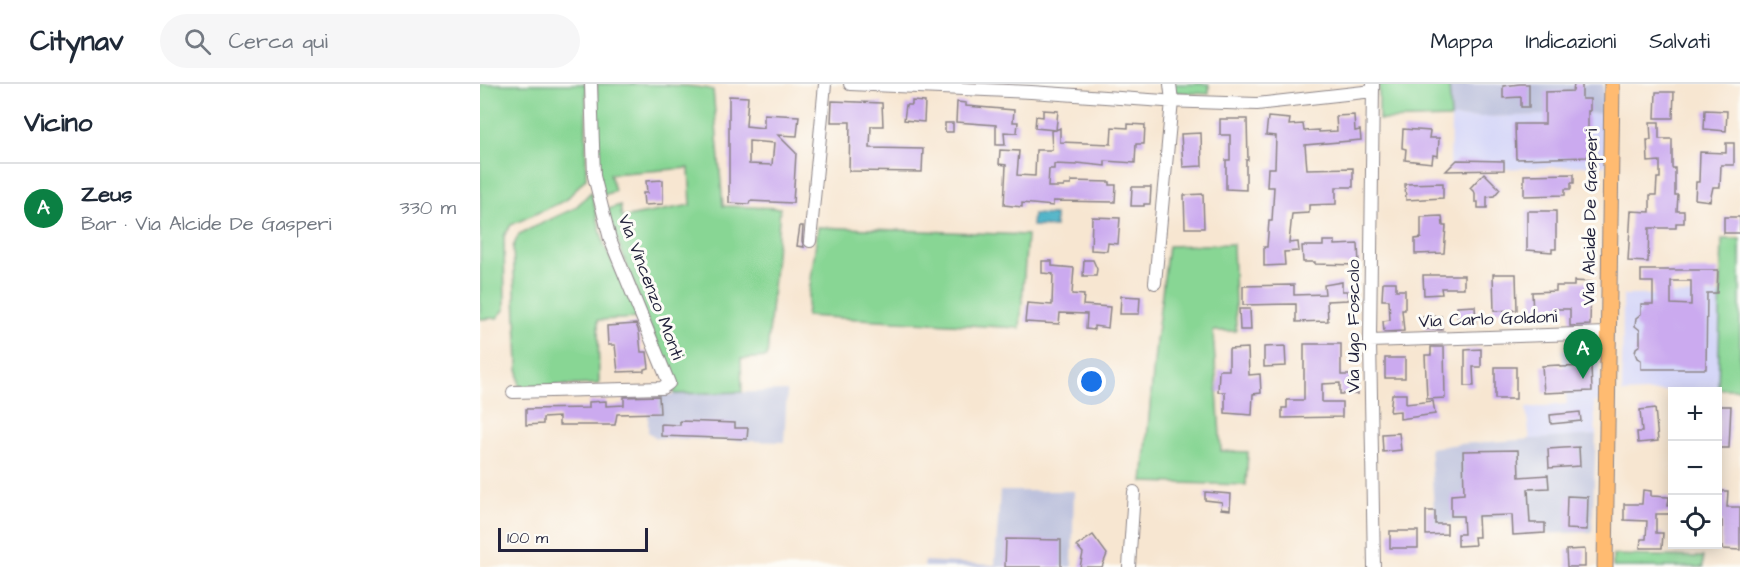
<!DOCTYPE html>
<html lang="it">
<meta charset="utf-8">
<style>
:root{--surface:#fff;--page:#f6f6f7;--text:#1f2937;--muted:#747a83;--line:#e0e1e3;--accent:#0b8043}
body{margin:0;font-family:"Architects Daughter",sans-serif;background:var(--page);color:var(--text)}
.controls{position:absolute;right:18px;bottom:18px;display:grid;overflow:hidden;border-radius:0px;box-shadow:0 3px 15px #0003}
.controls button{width:54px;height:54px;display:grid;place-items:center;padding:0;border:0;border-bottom:2px solid var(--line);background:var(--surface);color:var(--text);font:30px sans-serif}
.scale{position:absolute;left:18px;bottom:15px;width:150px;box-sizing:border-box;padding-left:6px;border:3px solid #22223b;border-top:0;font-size:16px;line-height:21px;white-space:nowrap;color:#22223b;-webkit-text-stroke:4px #fdfcf7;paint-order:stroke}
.you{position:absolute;left:612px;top:298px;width:21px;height:21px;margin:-15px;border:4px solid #fff;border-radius:50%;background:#1a73e8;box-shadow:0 0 0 9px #1a73e833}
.badge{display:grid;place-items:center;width:39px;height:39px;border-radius:50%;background:var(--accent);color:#fff;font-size:20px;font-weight:700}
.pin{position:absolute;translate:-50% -50px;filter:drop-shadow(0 2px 3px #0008)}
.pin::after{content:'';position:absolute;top:32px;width:21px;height:18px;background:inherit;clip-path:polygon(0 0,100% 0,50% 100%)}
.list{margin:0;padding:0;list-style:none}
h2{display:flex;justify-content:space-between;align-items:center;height:78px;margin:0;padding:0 24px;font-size:26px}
h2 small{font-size:20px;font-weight:400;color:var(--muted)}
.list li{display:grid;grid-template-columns:39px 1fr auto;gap:18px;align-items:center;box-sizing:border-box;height:90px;padding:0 24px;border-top:2px solid var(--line)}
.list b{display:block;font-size:22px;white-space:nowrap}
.list p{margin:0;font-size:20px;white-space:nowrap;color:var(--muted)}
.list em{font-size:20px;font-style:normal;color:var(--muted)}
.icon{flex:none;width:33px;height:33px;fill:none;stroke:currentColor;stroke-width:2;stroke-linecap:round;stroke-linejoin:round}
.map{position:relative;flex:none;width:1260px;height:483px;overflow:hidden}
header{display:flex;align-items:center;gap:36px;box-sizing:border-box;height:84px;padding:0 30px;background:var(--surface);border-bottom:2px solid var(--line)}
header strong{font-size:28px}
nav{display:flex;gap:33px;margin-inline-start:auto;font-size:21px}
.search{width:420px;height:54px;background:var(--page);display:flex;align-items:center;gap:15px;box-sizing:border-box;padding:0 21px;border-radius:33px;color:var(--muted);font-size:22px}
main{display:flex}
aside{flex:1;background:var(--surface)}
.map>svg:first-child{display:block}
</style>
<header>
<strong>Citynav</strong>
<div class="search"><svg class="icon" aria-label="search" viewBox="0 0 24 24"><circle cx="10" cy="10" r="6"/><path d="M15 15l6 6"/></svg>Cerca qui</div>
<nav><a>Mappa</a><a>Indicazioni</a><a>Salvati</a></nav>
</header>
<main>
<aside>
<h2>Vicino<small></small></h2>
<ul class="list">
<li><span class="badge">A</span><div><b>Zeus</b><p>Bar · Via Alcide De Gasperi</p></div><em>330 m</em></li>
</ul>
</aside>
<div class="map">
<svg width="1260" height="483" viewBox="0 0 1260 483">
<rect width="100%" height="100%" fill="#fdfcf7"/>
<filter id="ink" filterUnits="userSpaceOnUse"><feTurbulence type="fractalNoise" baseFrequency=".0167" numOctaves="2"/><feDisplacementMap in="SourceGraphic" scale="12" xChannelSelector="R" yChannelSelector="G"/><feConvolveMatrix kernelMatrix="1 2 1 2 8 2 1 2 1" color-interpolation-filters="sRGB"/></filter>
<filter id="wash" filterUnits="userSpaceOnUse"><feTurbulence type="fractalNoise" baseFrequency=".008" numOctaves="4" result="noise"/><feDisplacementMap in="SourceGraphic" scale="24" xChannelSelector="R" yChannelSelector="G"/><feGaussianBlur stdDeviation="1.35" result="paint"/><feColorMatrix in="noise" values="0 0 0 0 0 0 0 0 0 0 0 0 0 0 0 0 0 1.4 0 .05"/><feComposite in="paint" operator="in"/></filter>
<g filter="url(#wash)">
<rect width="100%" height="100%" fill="#f7e6d1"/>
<path fill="#d6d7f8" d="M1126,29v52l-156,6 1,-53z
M1240,210l-2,95 -96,4 1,-98z
M1082,266h36l3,51 -7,1 2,33 -66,5 -4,-32 41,-4z"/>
<path fill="#bec2dd" d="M969,0h154l3,29 -155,5z
M307,307l-3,51 -128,-4 -8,-6v-18l12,-1 -1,-18z
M1116,351l-4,97 -79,3 -2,-17 -76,6 -5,-76 29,-4z
M520,407h74l-2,76h-148l1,-6 70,4z"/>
<path fill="#88d694" stroke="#557c68" stroke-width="1.5" d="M0,0h104l2,3v91l-20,22 -55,25 -7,11 1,73 -8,9 -17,1z
M117,0c25,0 98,0 116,6l10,116 57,2 -13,149 -26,2 1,33 -67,2 -69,-184 14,-5 2,13 69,-13 -2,-37 -79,6 5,17 -11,4 -6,-21z
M692,0h37v10l-38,-2z
M899,0h70l2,34 -72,2z
M111,108l13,53 35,73 -41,2 1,64 -80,3 -6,-140 6,-13 56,-26z
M338,143l209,8 -7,93 -214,-12z
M1242,155h18v150h-22z
M753,160l3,87h-23l8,120 27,1 -2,33 -103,-3 13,-141 12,-95z
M1133,471l90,2v10h-90z"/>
<path fill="#48b1c6" stroke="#356a80" stroke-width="1.5" d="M553,130l22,1v12l-23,-1z"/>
<g id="blocks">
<path fill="#cbaaef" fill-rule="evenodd" d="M1040,0h9v23h-8v-10l-18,1v-12z
M1094,0h8v15h8v12h-2v46l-72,2 -1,-35h30v-32l28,-1z
M1176,8h18l-1,26h-18z
M249,12l19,1 -2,29 18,2v-14l35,2 -2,20 -19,-1 18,18 -3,50 -43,-2 -1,3 -20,-1zM269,57l25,2 -2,22 -23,-1z
M352,17l50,2 1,23h-12l-1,22 53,1 -1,23 -73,-1 1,-49h-19z
M432,17l13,1 -1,20 -20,-2 2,-15h6z
M477,18l9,1v3l48,4 -1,12h5l-1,11 -13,-1 1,13h-9v-20l-40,-3z
M563,26l15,1 -2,19 4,-2v14l51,2 1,-17 16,1v-4l17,1 -1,19h-8l-1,19 -30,-2v5l-28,-3v2l-23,-1v5h-5l-1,18h16v-2h7v-4l39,1v3h6l-1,17 -62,-1v5l-31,-3v4l-18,-2 2,-40 -7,-1 1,-14 19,1 -2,24 18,1 1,-26h16l-1,-19 4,-1 -20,-2 1,-12 7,1z
M1225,26l22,1 -1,20 -22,-2z
M874,31l1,16 5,-1 1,10 -56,5 2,24 46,-1v19h-17v17l-27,1v8l-17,1 -3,29 9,-1 1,9 -15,1 1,13 -21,1v-19h3l2,-26h3l2,-34h-7l1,-19h7l1,-32 -10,-1 2,-18 22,2 -1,6 14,-1 1,7 15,-1v2l18,-1 -1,-15z
M740,35h27l1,41h-2v30l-20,-1v-29h4v-25h-10z
M1170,38h9v17h13v29h3v27h3l-1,16h7v12h-8v5h-27l-1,34 -20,-1 3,-50 19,1v-17h6l1,-17h3v-17l-12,1 -1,-22h4z
M465,39h8v9h-8z
M923,45l27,2 -1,7h10l-1,18 -5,-1 -1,8 -27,-3 1,-11 -4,-1z
M721,49l1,33 -19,1 -2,-33z
M1246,59h8v22h-13l-1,22h-7l-3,14 -15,-2 1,-17h3l1,-30 26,1z
M977,76l47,1v9l-58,1z
M1004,89l16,16 -6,7 -7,1v11h-9v-6h-3v-9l-5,-5z
M1094,90v9h-3v6h-6v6l-41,1v-21z
M183,96v24l-19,1 -1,-12h4l-1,-12z
M963,99v15l-37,2 -1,-16z
M652,103h19l-1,17h-6v2h-13z
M723,110l1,34h-19l-1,-33z
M1047,127h29v38h-4v3l-25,-2z
M962,132l1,10h3l-2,27 -29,1v-15l6,-1v-21z
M612,133l28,1 -2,26 -10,-1 -1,8 -16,-1z
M1244,133h16v16h-16z
M320,142h3l-1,15 2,6 -7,-1z
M843,157h12v4l23,-1 1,21 -44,-1v-2h-12l-1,-16h21z
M604,176h9l4,9 -1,7h-13z
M562,177h10v5l22,2 -2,26 12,1 -1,10 27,2 -2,21 -14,-2v4l-8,-1 1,-15 -27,-1 -1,11 -34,-2 2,-19 25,2 1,-31 -11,-1z
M1161,186h77l-1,23h-10l-1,76h-65v-9l-4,-2 -2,-5 1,-5 4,-3v-15l-5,-4 1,-8 5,-4v-10h12v-22h-12zM1191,197h20v24l-20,-1z
M1013,190h23l1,36 -23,1z
M943,191h41v13h-23l1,6 -18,1z
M1094,197l17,1 -1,43 -20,1v-17h-18v5l-19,1 -1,-23 24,-1v-5h18z
M862,198v9h5l1,9 -21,1 1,20 -32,1v-18l-53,1v-19l51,-1v10l31,-1 -1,-9z
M903,198h13v8h9v20h-3l2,21 -20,1 -1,-11 7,-1 -1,-20h-7z
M641,212l19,1 -1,17h-19z
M995,222l1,17 -18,1 -1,-17z
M759,225h11l1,21h-11z
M961,232l1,14 -18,-1 -1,-12z
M156,240l3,8 2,20h6l2,16 -5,1v2l-26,1 -3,-27h-7l-1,-19z
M824,260h37v31h10v3h7v16h-18v-11l-18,1v18h20v15l-60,1v-10h5v-8h17z
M805,262l1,20 -22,1v-20z
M951,263h13l1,51 -18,1 -2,-44h6z
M768,264l1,27 11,-1 1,19 -8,1 -1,21 -27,-2v-21h-7l1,-22h10v-21z
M1001,265v18h-8l1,19h-9v-36z
M905,274h20v20h-20z
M1079,281l1,2 31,-1 1,25 -48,2 -2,-27z
M1015,283h21v32h-21z
M912,310h14v10l27,-3 2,13 -35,5v-8l-10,1z
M179,312l1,17 -43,1 -2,11h-56v-8l-16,1v6l-17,1v-16l63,-1v-6l17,-1v5l18,-1v-8z
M1239,322h12l-2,42h-11z
M1175,324l3,33 -20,2 -1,-11h5l-2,-22z
M1100,328l1,9 -30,3 -1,-9z
M200,337l55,2v5h13l-1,11 -86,-3v-12l19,1z
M919,349l2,17 -18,2 -1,-18z
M1099,363l1,19 -31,2 -1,-19z
M1038,366l1,27 29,-2 1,13 -21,1 2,34h15v10l-32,2 -1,-20 -34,1 1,21h-5l1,8 -17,1v-12h6l-1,-18h-12v-21l13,-1 -1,-43z
M1163,406l8,1v5l18,1 -1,9h4v8h-16v19h7l-1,15h-22l1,-9h5l1,-18 -23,-1v-16h18z
M1239,407h9l-1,16h13v43l-18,-1v-28h-4z
M725,408l26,2 -1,16 -9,-1 1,-7 -17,-2z
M1087,412l21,1 -1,33 -21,-1z
M946,427h9v13h12v10l-21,1z
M910,447h28v17h-28z
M613,451l14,19 -5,13h-22l3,-14 -6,-7z
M526,455l55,1v27h-56z
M1105,465v18h-18l-1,-17z"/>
</g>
</g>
<g filter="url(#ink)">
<use href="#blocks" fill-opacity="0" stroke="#8c8486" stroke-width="1.5"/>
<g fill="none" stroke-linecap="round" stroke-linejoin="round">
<defs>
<path id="minor" d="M370,0l181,8 133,9 93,3 116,-13
M893,0l-3,257 4,226
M330,157l15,-157
M675,199l17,-182 -2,-17
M890,257l238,-8
M33,308l149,-4 7,-5 -59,-144 -16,-63 -3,-92
M649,483l5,-75"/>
<path id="major" d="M1125,483l7,-483"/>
</defs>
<use href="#minor" stroke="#8c8486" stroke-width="14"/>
<use href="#major" stroke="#8c8486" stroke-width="17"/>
<use href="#minor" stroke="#fff" stroke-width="12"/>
<use href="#major" stroke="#ffbb71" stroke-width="15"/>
</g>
</g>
<g text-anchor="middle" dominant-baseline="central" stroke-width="6" stroke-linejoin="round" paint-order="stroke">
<g font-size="18" fill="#22223b" stroke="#fdfcf7">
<text transform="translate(1110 133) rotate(-89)">Via Alcide De Gasperi</text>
<text transform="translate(171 203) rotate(69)">Via Vincenzo Monti</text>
<text transform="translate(1008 235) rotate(-2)">Via Carlo Goldoni</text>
<text transform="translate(873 242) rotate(-90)">Via Ugo Foscolo</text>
</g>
</g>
</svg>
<div class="controls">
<button>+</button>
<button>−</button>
<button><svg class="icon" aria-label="locate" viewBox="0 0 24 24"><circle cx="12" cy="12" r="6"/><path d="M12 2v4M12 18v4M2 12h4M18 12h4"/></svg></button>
</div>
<div class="scale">100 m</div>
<div class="you"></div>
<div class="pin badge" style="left:1103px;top:295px">A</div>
</div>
</main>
